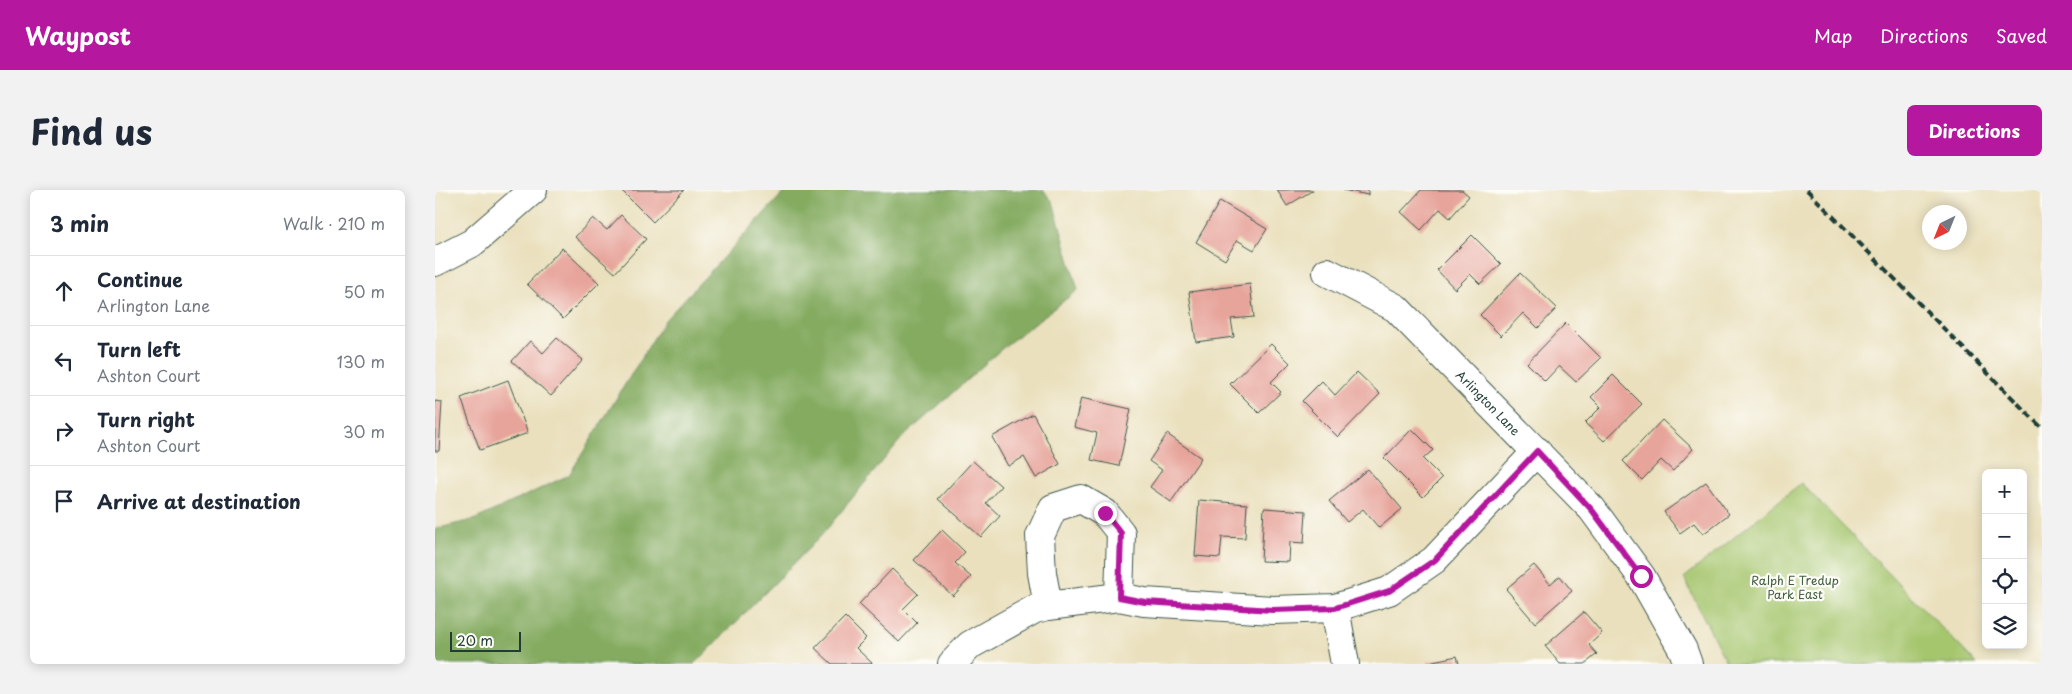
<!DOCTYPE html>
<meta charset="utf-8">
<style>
:root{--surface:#fff;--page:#f2f2f3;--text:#1f2937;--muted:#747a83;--line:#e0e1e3;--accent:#b5179e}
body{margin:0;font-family:"Playpen Sans",sans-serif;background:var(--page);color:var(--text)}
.controls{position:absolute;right:15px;bottom:15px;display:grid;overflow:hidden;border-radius:8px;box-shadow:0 2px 12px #0003}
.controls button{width:45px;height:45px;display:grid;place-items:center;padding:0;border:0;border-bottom:1px solid var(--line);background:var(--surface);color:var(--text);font:25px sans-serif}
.compass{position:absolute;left:1487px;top:15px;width:45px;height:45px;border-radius:50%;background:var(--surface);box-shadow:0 2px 12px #0003;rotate:223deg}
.scale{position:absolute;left:15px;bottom:12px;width:71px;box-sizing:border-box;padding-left:5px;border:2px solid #1f3d34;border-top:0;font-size:14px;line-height:18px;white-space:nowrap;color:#1f3d34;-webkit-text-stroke:4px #fdfcf7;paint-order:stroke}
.stop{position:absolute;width:15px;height:15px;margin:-11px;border:4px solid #b5179e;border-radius:50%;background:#fff}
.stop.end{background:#b5179e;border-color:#fff;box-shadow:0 1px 5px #0008}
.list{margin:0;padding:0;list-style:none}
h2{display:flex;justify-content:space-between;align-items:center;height:65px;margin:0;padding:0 20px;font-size:21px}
h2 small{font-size:16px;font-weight:400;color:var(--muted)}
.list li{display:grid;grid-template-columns:32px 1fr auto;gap:15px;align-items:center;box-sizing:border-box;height:70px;padding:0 20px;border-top:1px solid var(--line)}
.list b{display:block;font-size:19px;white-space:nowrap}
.list p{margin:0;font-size:16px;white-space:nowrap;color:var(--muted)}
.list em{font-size:16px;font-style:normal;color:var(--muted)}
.icon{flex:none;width:28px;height:28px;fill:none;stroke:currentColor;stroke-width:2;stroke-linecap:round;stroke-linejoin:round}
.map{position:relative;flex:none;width:1607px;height:474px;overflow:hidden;border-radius:8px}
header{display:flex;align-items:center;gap:30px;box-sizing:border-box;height:70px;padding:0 25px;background:var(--accent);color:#fff}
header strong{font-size:24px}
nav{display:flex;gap:28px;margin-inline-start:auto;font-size:18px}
.intro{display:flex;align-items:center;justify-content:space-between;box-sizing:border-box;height:120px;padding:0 30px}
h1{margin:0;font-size:35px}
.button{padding:12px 22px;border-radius:8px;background:var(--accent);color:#fff;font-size:18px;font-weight:700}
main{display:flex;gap:30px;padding:0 30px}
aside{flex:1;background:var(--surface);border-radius:8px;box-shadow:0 2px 12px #0003}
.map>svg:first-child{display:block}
</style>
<header>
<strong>Waypost</strong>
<nav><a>Map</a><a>Directions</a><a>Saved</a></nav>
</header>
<div class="intro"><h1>Find us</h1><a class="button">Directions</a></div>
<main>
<aside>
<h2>3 min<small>Walk · 210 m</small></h2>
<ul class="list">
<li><svg class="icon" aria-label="ahead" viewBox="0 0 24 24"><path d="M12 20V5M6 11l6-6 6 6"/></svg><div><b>Continue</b><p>Arlington Lane</p></div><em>50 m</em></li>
<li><svg class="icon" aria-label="left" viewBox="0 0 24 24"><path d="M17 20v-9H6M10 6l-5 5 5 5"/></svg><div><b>Turn left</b><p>Ashton Court</p></div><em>130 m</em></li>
<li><svg class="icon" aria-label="right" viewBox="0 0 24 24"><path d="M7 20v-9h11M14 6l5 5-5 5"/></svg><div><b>Turn right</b><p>Ashton Court</p></div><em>30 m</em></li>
<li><svg class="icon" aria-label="arrive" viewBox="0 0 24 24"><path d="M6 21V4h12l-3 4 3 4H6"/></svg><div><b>Arrive at destination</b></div></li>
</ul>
</aside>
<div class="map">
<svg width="1607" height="474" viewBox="0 0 1607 474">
<rect width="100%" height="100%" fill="#fdfcf7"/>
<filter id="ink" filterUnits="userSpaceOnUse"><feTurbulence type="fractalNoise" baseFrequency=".02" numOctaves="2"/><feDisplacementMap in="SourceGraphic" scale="10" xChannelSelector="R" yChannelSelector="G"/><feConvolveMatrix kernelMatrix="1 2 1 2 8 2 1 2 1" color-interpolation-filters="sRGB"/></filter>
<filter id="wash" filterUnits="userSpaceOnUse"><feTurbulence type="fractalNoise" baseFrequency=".0096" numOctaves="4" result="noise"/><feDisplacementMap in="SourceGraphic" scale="20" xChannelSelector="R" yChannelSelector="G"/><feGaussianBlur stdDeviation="1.12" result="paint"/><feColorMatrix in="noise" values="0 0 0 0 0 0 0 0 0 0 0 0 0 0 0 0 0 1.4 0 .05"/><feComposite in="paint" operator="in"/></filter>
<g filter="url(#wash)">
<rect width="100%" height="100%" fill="#eae0bd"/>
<path fill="#a6c66e" stroke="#628251" d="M1366,293l176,181h-250l-43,-86z"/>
<path fill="#84ab61" stroke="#52744a" d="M351,0h257l10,12 25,88 -72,55 -105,94 -80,97 -126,128h-260v-135l41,-10 93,-44 96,-155z"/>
<g id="blocks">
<path fill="#e7a49b" d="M186,0h63l-31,32z
M842,0h36l-26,16z
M908,0h25v5z
M986,0h41l7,6 -19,22 -10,-9 -19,21 -20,-18z
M785,11l47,28 -13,21 -17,-10 -12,20 -29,-18z
M186,25l25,24 -31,34 -40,-36 18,-19 14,12z
M1037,45l29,29 -21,20 -10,-10 -15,15 -18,-19z
M127,58l37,35 -36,36 -36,-35z
M1085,83l37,35 -19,20 -15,-15 -22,23 -21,-21z
M815,94l4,33 -23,2 3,18 -38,5 -7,-50z
M1131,133l35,35 -25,24 -17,-16 -14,15 -18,-18z
M122,148l26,22 -32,36 -39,-35 18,-20 13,12z
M836,154l19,19 -19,19 10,10 -22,21 -29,-29z
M922,182l23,22 -42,43 -36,-36 20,-20 13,14z
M1178,185l29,29 -38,37 -19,-18 16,-16 -10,-10z
M73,190l20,53 -48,17 -19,-52z
M646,208l50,11 -12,57 -28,-6 6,-27 -23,-6z
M0,211l7,1 -3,49h-4z
M598,224l27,50 -24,14 -12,-21 -16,9 -16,-29z
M1227,230l31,29 -20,22 -12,-11 -19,20 -19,-19z
M977,239l21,21 -10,9 19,19 -19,19 -39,-39z
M732,244l34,24 -30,44 -21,-15 12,-17 -13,-9z
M538,271l28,25 -15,17 14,13 -19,21 -43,-38z
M933,279l34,40 -23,19 -16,-19 -16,13 -18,-21z
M1271,292l23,32 -26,20 -9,-11 -14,10 -16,-21z
M764,310l48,4 -2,34 -23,-1 -2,21 -25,-2z
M829,318l42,3 -2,32 -14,-1 -1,20 -28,-1z
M507,340l23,22 -10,11 16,14 -18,19 -39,-36z
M1099,375l16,19 10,-8 12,15 -37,32 -29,-34z
M457,379l26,25 -15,15 14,14 -18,19 -40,-38z
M1149,422l18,21 -13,12 8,9 -12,10h-25l-15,-18z
M410,427l21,21 -10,10 17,16h-41l-17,-16z
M1022,466l2,8h-31v-2z"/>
</g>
</g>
<g filter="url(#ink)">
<use href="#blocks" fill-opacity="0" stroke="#3d5549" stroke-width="1"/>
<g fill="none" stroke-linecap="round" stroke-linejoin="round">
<defs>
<g id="minor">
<path d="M0,72l37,-19 61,-53"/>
<path id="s1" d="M892,82l69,36 196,201 49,67 42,74 5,14"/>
<path d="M613,416l-6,-33 -2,-37 13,-28 28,-9 24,14 16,20 -2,64"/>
<path d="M900,418l10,56"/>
<path d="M517,474l18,-19 65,-36 13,-3 71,-9 25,5 129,8 62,-2 54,-17 45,-31 103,-109"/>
</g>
</defs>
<use href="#minor" stroke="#3d5549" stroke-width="30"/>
<use href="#minor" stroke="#fff" stroke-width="28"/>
<path stroke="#1f3d34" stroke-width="4" stroke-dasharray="8 4" stroke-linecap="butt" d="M1372,0l235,238"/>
</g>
</g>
<g fill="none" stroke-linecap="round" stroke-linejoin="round" filter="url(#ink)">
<path stroke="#b5179e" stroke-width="6" d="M670,323l16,20 -2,64 26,5 128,8 62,-2 54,-17 46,-31 102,-109 55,59 49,66"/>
</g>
<g text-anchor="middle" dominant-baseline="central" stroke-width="4.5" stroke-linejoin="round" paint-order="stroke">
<g font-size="12" fill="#1f3d34" stroke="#fdfcf7">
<text stroke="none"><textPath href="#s1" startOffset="210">Arlington Lane</textPath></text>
</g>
<g font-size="12" fill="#415f42" stroke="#fdfcf7">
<text x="1360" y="390">Ralph E Tredup<tspan x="1360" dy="14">Park East</tspan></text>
</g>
</g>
</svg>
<div class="controls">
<button>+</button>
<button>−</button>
<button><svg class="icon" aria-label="locate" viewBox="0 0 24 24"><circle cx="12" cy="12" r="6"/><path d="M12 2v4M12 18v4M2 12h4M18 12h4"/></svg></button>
<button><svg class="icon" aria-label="layers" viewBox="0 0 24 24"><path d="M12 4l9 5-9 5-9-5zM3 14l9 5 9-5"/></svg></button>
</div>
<svg class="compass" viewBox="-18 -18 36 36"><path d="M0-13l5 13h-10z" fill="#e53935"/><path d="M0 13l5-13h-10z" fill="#747a83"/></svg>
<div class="scale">20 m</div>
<div class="stop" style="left:1206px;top:386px"></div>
<div class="stop end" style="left:670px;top:323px"></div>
</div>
</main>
